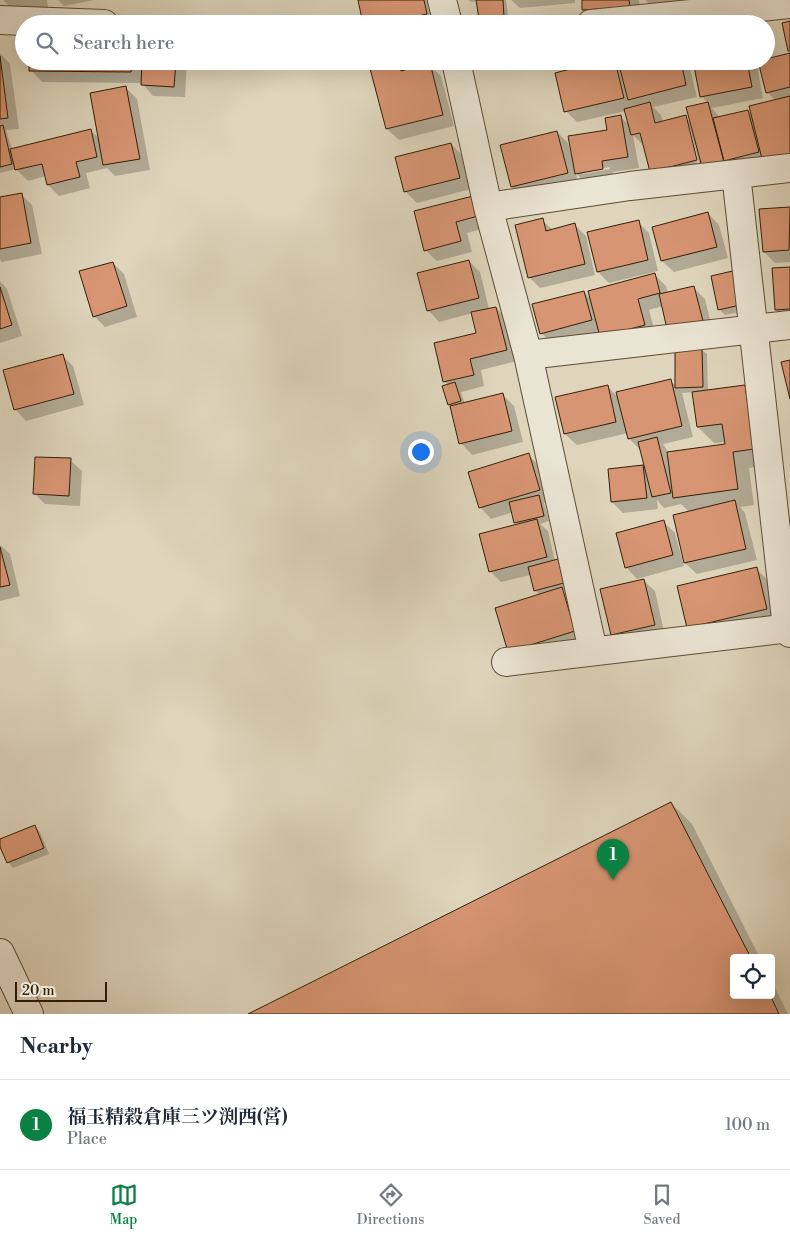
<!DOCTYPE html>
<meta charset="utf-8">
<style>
:root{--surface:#fff;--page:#f6f6f7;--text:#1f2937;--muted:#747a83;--line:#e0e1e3;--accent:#0b8043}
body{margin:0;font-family:"Libre Bodoni","Noto Serif JP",serif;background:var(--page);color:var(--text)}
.controls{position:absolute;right:15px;bottom:15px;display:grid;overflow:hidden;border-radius:5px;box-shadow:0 5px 20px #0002}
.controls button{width:45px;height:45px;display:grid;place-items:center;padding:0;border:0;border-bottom:1px solid var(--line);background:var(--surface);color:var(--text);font:25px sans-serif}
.scale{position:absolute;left:15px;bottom:12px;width:92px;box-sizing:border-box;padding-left:5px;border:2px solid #331f06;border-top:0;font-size:14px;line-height:18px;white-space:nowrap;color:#331f06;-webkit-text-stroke:4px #eae4d3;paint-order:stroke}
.you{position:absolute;left:420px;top:451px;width:18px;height:18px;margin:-12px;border:4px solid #fff;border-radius:50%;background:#1a73e8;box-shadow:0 0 0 8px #1a73e833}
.badge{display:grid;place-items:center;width:32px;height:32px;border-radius:50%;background:var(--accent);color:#fff;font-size:16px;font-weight:700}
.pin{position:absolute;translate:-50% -41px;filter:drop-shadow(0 1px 2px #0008)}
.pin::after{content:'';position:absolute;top:26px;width:18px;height:15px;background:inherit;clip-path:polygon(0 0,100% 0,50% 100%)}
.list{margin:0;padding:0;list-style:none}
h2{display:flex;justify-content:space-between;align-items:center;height:65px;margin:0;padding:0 20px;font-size:21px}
h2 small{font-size:16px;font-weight:400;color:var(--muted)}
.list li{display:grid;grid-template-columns:32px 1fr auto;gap:15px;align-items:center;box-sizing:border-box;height:90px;padding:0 20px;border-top:1px solid var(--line)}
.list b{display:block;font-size:19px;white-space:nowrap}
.list p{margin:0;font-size:16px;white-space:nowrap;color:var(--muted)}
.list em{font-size:16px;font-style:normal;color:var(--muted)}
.icon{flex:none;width:28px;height:28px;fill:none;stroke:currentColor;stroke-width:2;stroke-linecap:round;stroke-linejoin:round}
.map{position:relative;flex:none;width:790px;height:1014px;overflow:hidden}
.search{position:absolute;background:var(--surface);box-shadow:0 5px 20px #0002;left:15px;right:15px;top:15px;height:55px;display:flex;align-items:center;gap:12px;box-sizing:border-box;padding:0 18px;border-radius:28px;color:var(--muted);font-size:19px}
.sheet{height:155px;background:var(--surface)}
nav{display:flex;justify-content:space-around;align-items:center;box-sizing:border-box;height:70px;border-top:1px solid var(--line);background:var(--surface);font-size:14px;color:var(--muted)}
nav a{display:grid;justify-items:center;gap:2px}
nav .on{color:var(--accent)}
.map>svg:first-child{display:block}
</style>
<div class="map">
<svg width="790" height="1014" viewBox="0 0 790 1014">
<rect width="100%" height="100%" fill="#ded5bc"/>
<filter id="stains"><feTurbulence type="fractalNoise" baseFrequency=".004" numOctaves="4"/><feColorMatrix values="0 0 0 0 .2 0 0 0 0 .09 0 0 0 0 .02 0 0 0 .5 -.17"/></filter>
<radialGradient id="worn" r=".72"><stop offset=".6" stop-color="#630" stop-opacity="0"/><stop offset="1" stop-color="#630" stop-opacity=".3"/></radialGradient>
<path fill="#0003" fill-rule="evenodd" d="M3,0h44l1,7 -34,4z
M58,0h36l-30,6z
M359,0h73l5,24h-73z
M468,0h38l3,22 -24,2 -5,-5 -2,-18 -7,1z
M511,0h64v3l-55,5z
M583,0h56l1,18 -45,3 -12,-11z
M645,0h83l-73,9z
M0,53l10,11 9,65 -13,1 6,19 78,-19 10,9 26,-51 11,11 13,71 -35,6 -8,-8 -21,5 4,15 -31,8 -11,-11 -2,-9 -18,5 -12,-12 -16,4z
M790,54v116l-128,13 -18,-37 -11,-11 6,33 -26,4 1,8 -27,5 -11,-12 2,11 -55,14 -11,-11 45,-55 11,11 3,11 38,-23 12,-14 9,9 -4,-15 -49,11 -11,-11 40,-50h9l6,5v-5h67l9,36 -44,10 8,8 2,7 22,-5 6,6 17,-20 -7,-7 -6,-35h61l7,37 -51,10 8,10 28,-7 4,4 24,-14 -9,-9 -1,-31zM688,128h2l10,38h-2zM609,167l1,2 -27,5v-2z
M31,61h156l-2,36 -32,-1 -11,-13 -100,-1 -11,-12z
M370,61h36l3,9 20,-5 12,11 13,50 -55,14 -12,-11z
M451,144l11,11 9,34 -54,14 -12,-12z
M21,194l11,11 10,49 -40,8 -2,-2v-62z
M473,197l16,30 -22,6 5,19 -35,9 -12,-11z
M790,208v54l-15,1 -11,-11 -4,-42z
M708,213l11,12 9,33 -54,14 -12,-11 -8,-34z
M542,220l11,10 22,-5 11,11 9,39 -55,13 -11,-11z
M638,222l11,11 9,38 -49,12 -11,-11z
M469,261l11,11 9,37 7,-1 11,11 10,42 -36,9 3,16 -23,6 4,12 37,-10 12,12 9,36 -51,13 -11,-12 -12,-39 -1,-19 -3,-3 32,-48 -4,-21 -34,9 -11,-12z
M113,263l11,11 13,43 -32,10 -11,-11z
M790,268v53h-3l-11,-11z
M655,275l11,11 2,7 26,-5 11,11 8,33 -50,-26 -14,4 7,26 -56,-4 -47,12 -12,-11 43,-41 8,8z
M712,277l37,33 -24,5 -5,-5z
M0,281l7,8 15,47 -22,7z
M701,349l6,5 1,37 36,-5 17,16 8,63 -20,3 5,37 -14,2 5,6 12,47 -60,14 -12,-11 -11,-47 15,-4 -8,-8 -17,4 -7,-8 1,9 -35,4 -11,-11 31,-35 4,3 -7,-20 -11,-12 -1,-5 -51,12 -12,-11 -8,-36 50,-12 13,13 50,-19 6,6zM693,392l5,35 16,16 12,-1v3l-57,8 -6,-9 30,-7 -11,-44z
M62,355l11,11 11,39 -58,16 -11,-12z
M528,455l12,11 10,35 -6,2 5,18 -9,3 8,7 7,30h3l5,5 6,23 -6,1 9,10 13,42 -75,9 30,-56 -5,-5 -4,-15 -30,7 -11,-11 28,-46 -5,-13 -22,7 -11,-12z
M70,460l12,11 -2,35 -35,-2 -11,-11z
M664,522l11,11 9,33 -47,13 -11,-12z
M0,545l10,9 10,42 -20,5z
M756,569l12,11 10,40 -90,7z
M643,580l12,11 10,45 -41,10 -12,-12z
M671,803l21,21 68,134h-26v37h37v-15l17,34h-537z
M35,826l5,6 9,22 -36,14 -5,-6 -8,-22z"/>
<path fill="#d79573" stroke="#331f06" d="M358,0h66l3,14 -45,10h-19z
M476,0h27l1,17 -25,2z
M582,0h47l1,7 -48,3z
M790,21v30h-2l-6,-28z
M790,53v34l-24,6 -8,-32h8v-2z
M0,56l8,62 -8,1z
M29,61h102v11l-102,-1z
M142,61h34l-2,26 -33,-2z
M368,61h31l2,10 29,-8 13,52 -57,14z
M601,61h14l9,37 -60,14 -9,-39z
M618,61h63l5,24 -58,15z
M693,61h54l5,26 -52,10z
M126,86l14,73 -37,6 -13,-72z
M790,96v60l-27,7 -14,-57z
M650,102l5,21 31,-8 11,45 -47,12 -10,-39 -9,2 -7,-26z
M708,102l16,60 -22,5 -16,-60z
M748,110l11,42 -35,9 -11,-43z
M621,115l7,42 -26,4 1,8 -28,5 -7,-38 39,-6 -2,-12z
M3,125l9,39 -12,3v-41z
M91,129l6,28 -21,5 4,15 -33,8 -5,-21 -27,6 -5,-21z
M557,131l11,42 -57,14 -11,-42z
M451,143l9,35 -56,14 -9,-35z
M22,193l9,50 -31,6v-52z
M473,196l5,20 -22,6 5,19 -37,10 -10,-40z
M790,207l-1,43 -26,2 -4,-43z
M708,212l9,35 -56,14 -9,-34z
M543,218l3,13 29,-8 10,41 -57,14 -13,-53z
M639,220l9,40 -51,12 -10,-40z
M469,260l10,38 -52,13 -10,-38z
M113,262l14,44 -34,11 -14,-46z
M790,267v42l-15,1 -3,-42z
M737,270l8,34 -27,6 -7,-34z
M655,273l5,20 -22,6 7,26 -45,12 -12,-46z
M694,286l9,35 -36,8 -8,-35z
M0,287l12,38 -12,4z
M584,291l8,29 -52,14 -8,-30z
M496,307l11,43 -37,9 4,16 -31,7 -9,-39 42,-10 -5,-21z
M702,348l1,39 -28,1v-39z
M63,354l11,40 -60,16 -11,-40z
M790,360v39l-9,-37z
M671,379l11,47 -54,13 -12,-47z
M455,382l6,19 -13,4 -6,-19z
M608,385l8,37 -52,12 -9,-37z
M745,385l9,64 -21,3 5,37 -65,9 -6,-46 58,-8 -3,-20 -25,3 -5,-35z
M503,393l9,38 -53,13 -9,-38z
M657,437l14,56 -19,4 -14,-55z
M529,453l11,37 -61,18 -11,-36z
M35,457l36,1 -2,38 -36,-2z
M643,465l4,33 -36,4 -3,-33z
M539,495l5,21 -30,7 -5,-21z
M735,500l11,49 -62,14 -11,-48z
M537,519l10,38 -58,15 -10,-38z
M664,520l9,35 -48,13 -9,-35z
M0,547l10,38 -10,2z
M558,559l6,24 -30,8 -6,-24z
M757,567l10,42 -80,19 -10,-42z
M644,579l11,46 -44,10 -11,-46z
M562,587l13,44 -67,21 -13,-44z
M671,802l80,156h-17v37h36l9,19h-531z
M35,825l9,23 -37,15 -7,-16v-8z"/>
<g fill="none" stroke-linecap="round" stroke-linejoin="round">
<defs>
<path id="minor" d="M442,0l6,24
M0,20l104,4
M591,24l199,-20
M456,61l32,146 40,148 65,296
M736,174l51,454 3,5
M488,207l142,-21 160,-18
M528,355l262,-30
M506,662l284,-34
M0,953l29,61"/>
</defs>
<use href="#minor" stroke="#5e4c34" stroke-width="30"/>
<use href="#minor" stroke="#eae4d3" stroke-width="28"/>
</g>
<rect width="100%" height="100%" filter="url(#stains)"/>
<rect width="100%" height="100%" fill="url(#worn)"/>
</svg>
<div class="controls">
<button><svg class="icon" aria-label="locate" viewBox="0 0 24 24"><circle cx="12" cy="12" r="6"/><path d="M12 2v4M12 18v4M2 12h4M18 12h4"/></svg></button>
</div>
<div class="scale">20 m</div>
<div class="you"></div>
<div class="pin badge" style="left:613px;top:880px">1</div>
<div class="search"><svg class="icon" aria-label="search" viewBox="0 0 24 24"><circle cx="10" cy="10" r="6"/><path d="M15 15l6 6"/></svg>Search here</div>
</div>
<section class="sheet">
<h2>Nearby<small></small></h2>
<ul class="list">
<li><span class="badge">1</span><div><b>福玉精穀倉庫三ツ渕西(営)</b><p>Place</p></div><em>100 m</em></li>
</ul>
</section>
<nav>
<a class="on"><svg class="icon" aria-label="map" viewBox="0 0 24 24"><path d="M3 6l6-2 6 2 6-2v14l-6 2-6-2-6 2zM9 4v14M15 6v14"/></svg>Map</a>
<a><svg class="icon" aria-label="directions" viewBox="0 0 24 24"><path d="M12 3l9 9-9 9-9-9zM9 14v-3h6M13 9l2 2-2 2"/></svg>Directions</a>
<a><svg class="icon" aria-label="saved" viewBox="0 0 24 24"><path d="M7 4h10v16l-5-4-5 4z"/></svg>Saved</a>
</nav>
